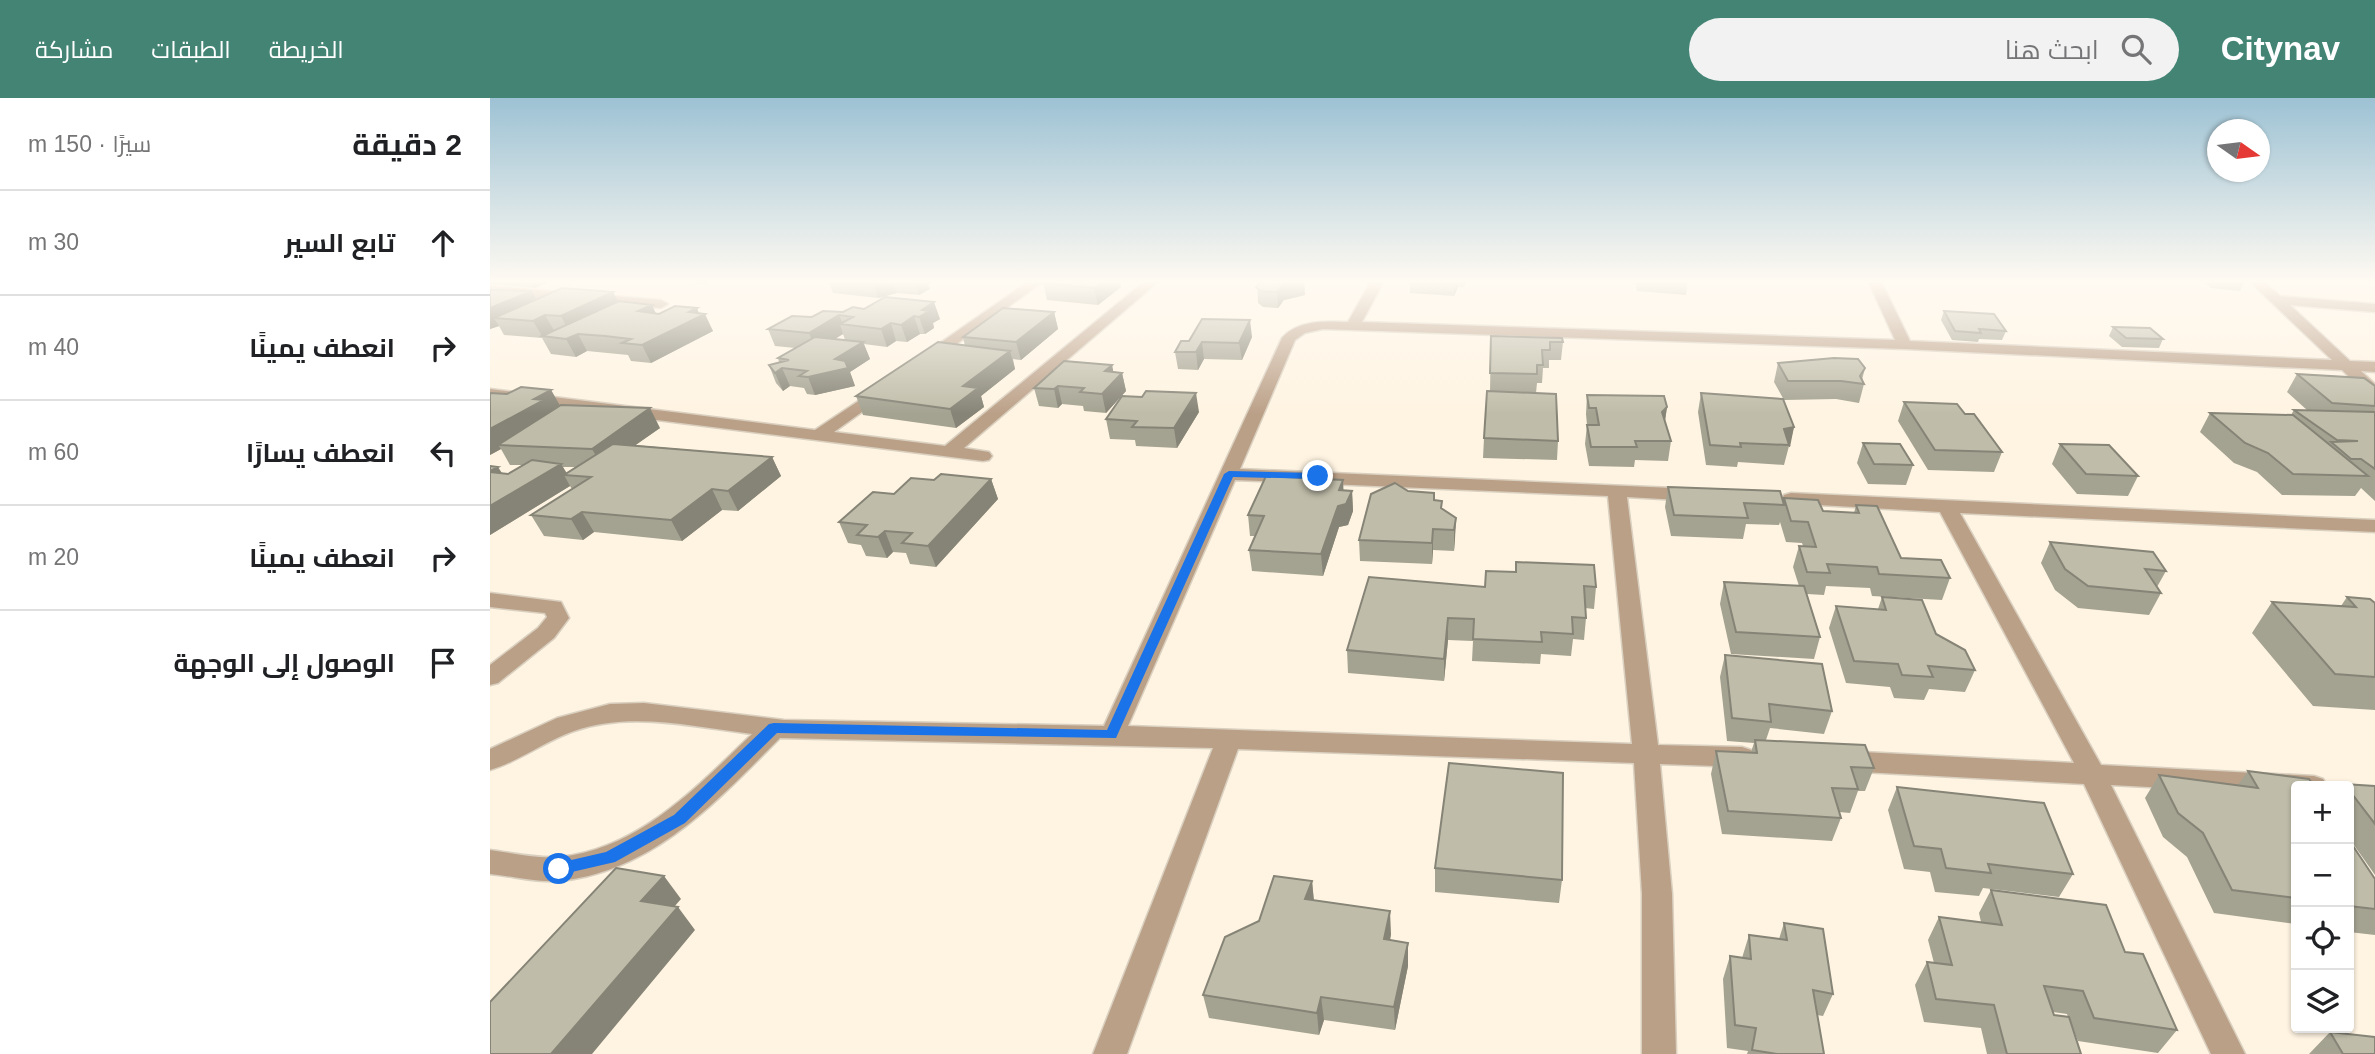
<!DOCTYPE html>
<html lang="ar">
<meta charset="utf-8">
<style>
:root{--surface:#fff;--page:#f2f2f2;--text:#202124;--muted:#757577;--line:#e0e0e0;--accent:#438474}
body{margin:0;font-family:Helvetica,Cairo,sans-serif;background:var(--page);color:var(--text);direction:rtl}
.controls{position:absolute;right:21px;bottom:21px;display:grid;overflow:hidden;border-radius:7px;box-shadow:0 2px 5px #0004}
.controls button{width:63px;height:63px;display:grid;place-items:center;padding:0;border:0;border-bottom:2px solid var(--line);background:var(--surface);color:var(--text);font:35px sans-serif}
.compass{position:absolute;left:1717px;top:21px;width:63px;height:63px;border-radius:50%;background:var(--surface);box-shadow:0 2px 5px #0004;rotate:104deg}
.stop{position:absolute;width:21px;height:21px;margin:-16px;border:5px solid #1a73e8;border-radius:50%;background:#fff}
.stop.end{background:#1a73e8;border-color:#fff;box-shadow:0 2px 7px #0008}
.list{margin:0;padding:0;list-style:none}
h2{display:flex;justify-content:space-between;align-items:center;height:91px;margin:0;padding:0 28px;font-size:30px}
h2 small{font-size:23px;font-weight:400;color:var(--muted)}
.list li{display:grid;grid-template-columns:46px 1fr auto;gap:21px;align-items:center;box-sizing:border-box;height:105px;padding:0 28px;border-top:2px solid var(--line)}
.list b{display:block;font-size:26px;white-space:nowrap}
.list em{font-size:23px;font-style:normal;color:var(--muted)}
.icon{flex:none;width:38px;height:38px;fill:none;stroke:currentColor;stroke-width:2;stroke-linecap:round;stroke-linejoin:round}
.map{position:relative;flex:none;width:1885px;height:956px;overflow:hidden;direction:ltr}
header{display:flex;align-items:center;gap:42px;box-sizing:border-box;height:98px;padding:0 35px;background:var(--accent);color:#fff}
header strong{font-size:33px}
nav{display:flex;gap:38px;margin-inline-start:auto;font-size:24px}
.search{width:490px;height:63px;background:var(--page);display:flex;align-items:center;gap:18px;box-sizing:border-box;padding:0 24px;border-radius:38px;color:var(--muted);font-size:26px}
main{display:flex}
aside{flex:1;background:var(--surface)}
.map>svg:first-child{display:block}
</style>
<header>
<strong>Citynav</strong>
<div class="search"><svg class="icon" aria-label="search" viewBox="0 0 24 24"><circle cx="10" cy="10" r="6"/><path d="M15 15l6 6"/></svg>ابحث هنا</div>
<nav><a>الخريطة</a><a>الطبقات</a><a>مشاركة</a></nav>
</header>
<main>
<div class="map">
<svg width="1885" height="956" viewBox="0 0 1885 956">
<rect width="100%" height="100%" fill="#fff4e2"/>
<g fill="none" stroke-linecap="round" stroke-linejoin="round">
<defs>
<path id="minor" d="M539,183h15l-114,82h-10l-3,-3 3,-3z
M655,183h14l-195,167 25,4 3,4 -3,4 -6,1 -493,-62v-10l325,41 66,-44 6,2 2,3 -2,3 -53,38 111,14z
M881,183h13l-22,41 533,18 -27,-59h13l29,60 422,19 -83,-79h14l17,15 95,8v8l-85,-7 60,56 25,1v10l-14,-1 14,13v14l-6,-2 -27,-26 -437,-21 -582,-20 -18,4 -10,7 -55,129 456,20 9,6 -9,6 -69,-4 31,248 84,2 9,3 4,7 -4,7 -9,3 -82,-3 12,130 4,160h-34v-160l-8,-131 -396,-14 -111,305h-34l120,-306 -433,-10c-62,62 -127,134 -221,143 -22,2 -46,-5 -69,-7v-24c23,3 47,9 70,7 79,-8 138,-71 192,-123 -58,-7 -121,-23 -178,-3 -29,10 -54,30 -84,39v-21l67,-31 53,-14 34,-1 140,17 320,6 178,-388c16,-18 43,-17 66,-16zM745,382l373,16 24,248 -504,-18z
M0,188l171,14 7,4 -7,4 -171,-14z
M1301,395l584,27v12l-415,-19 141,252 213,11 9,3 4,7h-31v9l-185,-10 134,269h-34l-127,-270 -240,-13 -9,-3 -4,-7 4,-7 9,-3 230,12 -134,-251 -156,-9 -2,-4 2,-4z
M0,495l71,9 8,16 -15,20 -56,45 -8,2v-20l48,-37 9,-11 -2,-4 -55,-6z"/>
</defs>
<use href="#minor" stroke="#dad0c0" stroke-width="3"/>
<use href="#minor" fill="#bba088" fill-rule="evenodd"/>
</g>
<path fill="#a4a291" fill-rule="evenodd" d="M0,183h61l-16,7 -45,-4z
M195,183h25l-6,3 -19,-2z
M338,183h107l-7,3 2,5 -11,6 -22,-2 -19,5 -45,-5z
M767,183h47l1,14 -21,5 -6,8 -15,-1 -5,-4z
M917,183h60l-3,6h-6l-4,9 -44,-3v-10h-3z
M1145,183h53l-2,14 -49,-4z
M1714,183h38l2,1 -4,9 -29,-3z
M553,185l78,4 -23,18 -51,-5z
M0,192l46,9 77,-7 5,10 39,12 42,-1 14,18 -62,32 -20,-2 -3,-6 -41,-4 -11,6 -25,-3 -9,-16 -38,-3 -5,-9 -9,3z
M363,209l87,12 -7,4 1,5 -9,6h-5l-13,8 -11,-1 -9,6 -23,-3 6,15 -20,13 5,14 -40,9 -8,-1 -3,-6 -14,-2 -7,5 -7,-8 -7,-18 10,-3 -1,-4 17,-10 -20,-2 -7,-17 44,-12 31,-5zM353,236l2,6 -10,-1z
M1454,213l62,20 -4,9 -23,-1 -1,3 -26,-2 -11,-20z
M564,214l4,17 -37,31 -8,-1 2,10 -34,27 3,11 -28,21 -93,-13 -7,-19 109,-50 -2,-9z
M1623,229l50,12 -4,9 -37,-1 -13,-11z
M1001,238l72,6 -2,18h-12v8h-6l-1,15h-5l-1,10 22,48 -1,19 -74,-2 1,-20 6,-46z
M762,239l-10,23 -38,-1 -6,11 -20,-1 -3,-17 14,-11z
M1288,265l87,5 -3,12 2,4 -5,19 -23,-4 -52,1 -10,-18z
M622,267l1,7 9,1 4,18 -20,22 -22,-2 -1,-5 -21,-2 -4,4 -19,-2 -5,-18z
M1807,276l78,12v115l-14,-13 -6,8 -73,-1 -25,-23 -23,-9 -34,-31 10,-19 81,2 3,-5h13l-20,-18z
M61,292l9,16 100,22 -25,17 137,12 9,19 -43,35 -16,-1 -40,31 -88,-9 -11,8 -39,-4 -13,-21 41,-26 -2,-3 -80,49v-69l12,8h6l16,-9h-14l-9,-16 -11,6 17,-61zM73,369h12l-9,6z
M1211,295l93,34 -10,38 -46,-3 -1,5 -31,-2 -8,-53z
M1097,297l80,12 -2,15 6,19 -3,20 -33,-1 -1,7 -45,-1 -4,-22 2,-19 -1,-11z
M1414,304l61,12 37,38 -8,20 -66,-2 -30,-49z
M709,314l-22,36 -41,-2 -1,-6 -25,-1 -4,-20z
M1373,345l50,22 -7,20 -38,-1 -11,-21z
M1570,346l78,32 -10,20 -51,-2 -25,-30z
M501,381l7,20 -62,68 -26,-3 -4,-11 -13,-1 -6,6 -21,-2 -5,-11 -13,-2 -9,-21 55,-28 40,-14z
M853,382v10l9,1 1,20 -5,14 -9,2 -16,49 -71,-5 -3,-21 6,-14h-5l-2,-21z
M1178,389l115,15 1,-4 39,13 31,2 2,-8 45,53 49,20 -8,22 -70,-4 -2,-8 -44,-2 -2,9 -17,-1 13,43 -6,22 -83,-5 -11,-50 4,-22 75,4 -6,-19 6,-21h4l-1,-3 -16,-1 -6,-20 -1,3 -33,-1 -3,15 -72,-3 -6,-29z
M918,393l26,2v7l8,1v8l14,9 -2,33 -21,-1 -1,14 -72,-3 -1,-21z
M1560,444l116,29 -9,16 4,6 -12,22 -71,-7 -23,-18 -14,-27z
M996,473l110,16 -2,22 -9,-1 1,10 -2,22 -11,-1 -2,17 -30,-2 -1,10 -68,-3 1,-20 -25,-1 -4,41 -96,-8 -1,-23 138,-63z
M1392,499l54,37 39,36 -10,22 -36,-3 -5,11 -30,-2 -4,-11 -44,-4 -17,-55 7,-22 42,3z
M1857,499l28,6v107l-62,-4 -61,-73 20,-31 69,4z
M1235,557l107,56 -8,23 -54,-6 -4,12 108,28 -9,23h-7l-8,22 -11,-1 2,6 -9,23 -110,-7 -11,-60 5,-23 35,1 3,-9 -27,-2 -7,-64z
M1758,673l48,15v138l-82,-11 -27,-56 -24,-20 -18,-39 14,-23 79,10z
M1854,686l31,2v89l-26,-37v-52h-7z
M1407,689l176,87 -14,23 -76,-9 -4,8 -44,-4 -5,-20 -26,-3 -16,-59z
M1859,742l26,39v56l-26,-3z
M945,770l127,12 -3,23 -124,-11z
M822,783l2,19 77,34 -1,6 18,26 -13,64 -71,-10 -5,15 -110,-17 -6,-23 56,-74z
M1501,792l134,62 52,78 -19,23 -80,-12 -6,-15 9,28h-94l-6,-26 -57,-6 -9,-37 12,-23 7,1 -6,-23 11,-23 42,5 -2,-9zM1563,914l14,2 1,3 -14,-2z
M1294,825l49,71 -10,22 -6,-1 7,39h-77l1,-3 -21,-3 -4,-69 7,-23 12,2 7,-23 30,4z
M1840,934l45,22h-66z"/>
<path fill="#868476" d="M41,183h20l-16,7z
M383,183h20l4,12 -19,5z
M425,183h20l-7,3 2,5 -11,6z
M615,183h15l1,6 -23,18 -4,-17z
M807,183h7l1,14 -21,5 -6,8 -1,-16 6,-8z
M964,183h4v6l-4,9z
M42,193l9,17 -47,10 5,8 -9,3v-21z
M123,194l9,17 -52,25 -9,-18z
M444,204l6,17 -7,4 1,5 -9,6 -6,-17 3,-7z
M162,207l8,17 -22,-11z
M207,210l3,8 5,-2 8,17 -62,32 -9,-18 47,-33z
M564,214l4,17 -37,31 -5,-18z
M55,217l10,17 -13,4 -9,-15z
M349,217l4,9h-3l3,10 -27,16 -7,-17z
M424,218l6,18 -13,8 -6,-17z
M760,222l2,17 -10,23 -3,-17z
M401,225l5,18 -9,6 -6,-18z
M88,236l9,17 -11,6 -10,-18z
M373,244l7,17 -20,13 5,14 -40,9 -7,-18z
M712,244l2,17 -6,11 -2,-18z
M520,253l5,18 -34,27 3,11 -28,21 -6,-19 13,-23z
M622,267l3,15 7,-7 4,18 -20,22 -4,-19 3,-23z
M292,270l8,18 -7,5 -8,-18z
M568,288l4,18 -4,4 -4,-19z
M61,292l11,19 -64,36 3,4 -11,6v-26l44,-30z
M706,295l3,19 -22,36 -3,-20z
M1177,309l-3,19 -2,-14z
M160,310l10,20 -57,40 -11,-19z
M1304,329l-4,20h-1l-5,-18z
M282,359l9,19 -43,35 -10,-20z
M71,366l7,11h-4l6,11 -80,49v-29z
M8,369l13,20 -9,5 -12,-21z
M501,381l7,20 -62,68 -8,-21z
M853,382l1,20 8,-9 1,20 -5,14 -9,2 -16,49 -2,-22z
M222,391l10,21 -40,31 -11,-21z
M92,414l12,20 -11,8 -12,-21z
M966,420l-1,21 -1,12v-21z
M943,431v21l-1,14v-21z
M395,433l8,21 -6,6 -9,-21z
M958,520v22l-4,41v-22z
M174,778l17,23 -22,25 -18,-23z
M822,783l2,23 -9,-5z
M188,809l17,23 -103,124h-41z
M900,813l1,23 -5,28 -2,-23z
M918,845v23l-13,64 -1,-23z
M831,899l3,23 -5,15 -2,-22z"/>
<path fill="#bfbca9" stroke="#868476" stroke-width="2" d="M557,183h58l-11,7 -51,-5z
M769,183h38l-14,3 -6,8 -16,-1 -5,-4 5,-6z
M1733,183h19l2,1z
M72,190l51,4 -52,24 -16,-1 -12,6 -39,-3z
M0,192l42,1 -42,17z
M395,199l49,5 -12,8 7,1 -10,6 -5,-1 -13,9 -10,-2 -10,6 -41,-5 13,-7 -14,-2 -30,18 -41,-4 24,-13 20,1 11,-6 20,1 10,-5 11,2z
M129,203l33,4 -14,6 21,3 16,-8 22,2 -8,4 16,2 -63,31 -20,-2 9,-4 -26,-3 -27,-2 -12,5 -24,-3z
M513,210l51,4 -38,30 -53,-5z
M1454,213l50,3 12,17 -27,-2 2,4 -26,-2z
M712,221l48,1 -11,23 -37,-1 -6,10h-21l6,-11h8z
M1623,229l37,1 13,11 -37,-1z
M1001,238l71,2 1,4h-13v8h-8l1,15h-6v9l-47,-1z
M325,239l48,5 -28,17 10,2 3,7 -40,9 -9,-1 8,-5 -25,-3 -7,5 -6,-8 20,-5 -11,-2z
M448,244l72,9 -47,35 15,2 -28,21 -94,-13z
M1344,260l24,1 7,9 -5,8 4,8 -23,-3h-53l-10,-18z
M574,263l48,4 -7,6 17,2 -20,21 -22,-2 4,-4 -26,-2 -4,3 -20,-1z
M1807,276l67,4 11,8v20l-43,-3z
M31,289l30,3 -17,9 10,1 -54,29v-36l17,1z
M656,293l50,2 -22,35 -42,-1 5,-6 -31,-2 16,-23 20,1z
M997,293l69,3 2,47 -74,-3z
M1211,295l82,6 11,28 -10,2 5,16 -49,-2 1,4 -31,-2z
M1097,297l77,1 3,11 -5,5 9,29h-36l2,6h-46l-4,-22h12l-3,-17h-7z
M1414,304l53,2 8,10h9l28,38 -67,-2z
M71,307l89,3 -58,41 -94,-4z
M1804,312l81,2v57l-14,-10h-10l-20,-17 27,-1 -21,-1z
M1720,315l83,2 75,61 -75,-2 -25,-21 -23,-10z
M1373,345l37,1 13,21 -39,-1z
M123,346l159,13 -44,34 -16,-2 -41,31 -89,-8 -11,7 -40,-4 60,-38 -27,-2z
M1570,346l49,1 29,31 -52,-2z
M42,362l29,4 -71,42v-34l18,2z
M0,368l8,1 -8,4z
M451,376l50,5 -63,67 -26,-3 10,-10 -27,-2 -7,6 -21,-2 10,-10 -28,-3 34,-30 21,2 17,-16 23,2z
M776,378l77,4 -4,10 13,1 -6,13 -8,2 -17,48 -72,-4 15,-34 -16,-1z
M905,385l13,8 26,2v7l8,1 -1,7 15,10 -2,12 -21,-1 -1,14 -73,-3 12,-46z
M1178,389l112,4 4,14 -40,-2 4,15 -74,-3z
M1294,400l34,2 5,11 36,2 -3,-8 21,1 24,52 40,2 9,18 -71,-4 -2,-7 -50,-3 3,9 -23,-1 -8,-26 17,1 -8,-25 -17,-1z
M1560,444l103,10 13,19 -21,-2 16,24 -73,-7 -23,-17z
M1026,464l78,3 2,22 -12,-1 2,32 -14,-1 1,17 -32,-2 1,10 -69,-3 1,-20 -26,-1 -4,41 -97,-9 22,-73 116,10 1,-16 30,1z
M1234,484l80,4 16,51 -84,-5z
M1392,499l40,3 14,34 29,16 10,20 -47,-4 5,11 -31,-2 -4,-11 -44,-3 -18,-55 50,4z
M1857,499l23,2 5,4v74l-40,-3 -63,-72 84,5z
M1235,557l97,9 10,47 -63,-7 2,18 -39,-4z
M1265,642l110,5 9,23 -23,-1 7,22 -26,-1 9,30 -113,-7 -12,-60 41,2z
M959,665l114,10 -1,107 -127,-12z
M1758,673l61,8 5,7h-18v112l-64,-8 -29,-57 -25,-20 -19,-38 99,13z
M1854,686l31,2v38l-26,-34v-4h-3z
M1407,689l147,16 29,71 -85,-10 3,9 -45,-5 -5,-19 -27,-3z
M1859,742l26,39v30l-26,-3z
M126,770l48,8 -23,25 37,6 -127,147h-61v-52z
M784,778l38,5 -7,18 85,12 -6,28 24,4 -14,64 -73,-10 -4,16 -114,-18 22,-58 34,-16z
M1501,792l115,15 19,47 18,2 34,76 -83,-12 -11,-27 -39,-5 10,29 15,2 12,37h-74l-13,-49 -58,-6 -9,-37 25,3 -13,-48 63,8z
M1294,825l39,6 10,65 -20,-4 11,64h-47l-25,-4 4,-22 -21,-3 -5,-69 21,3 -2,-24 38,5z
M1840,934l45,5v17h-32z"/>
<linearGradient id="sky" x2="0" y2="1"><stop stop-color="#9dc2d4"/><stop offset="0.58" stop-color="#fffaf2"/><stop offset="1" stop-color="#fffaf2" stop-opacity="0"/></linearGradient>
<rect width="1885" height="316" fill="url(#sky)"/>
<path fill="#1a73e8" d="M739,373l89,2 5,3 -5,3 -85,-2 -117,261 -339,-5 -92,90 -70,39 -56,13 -5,-2 -3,-4 3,-5 52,-12 68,-37 95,-91 5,-1 333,7 117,-256z"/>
</svg>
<div class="controls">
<button>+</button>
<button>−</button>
<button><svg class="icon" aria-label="locate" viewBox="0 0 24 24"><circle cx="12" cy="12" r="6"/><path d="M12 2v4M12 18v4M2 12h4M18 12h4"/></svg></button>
<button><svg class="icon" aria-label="layers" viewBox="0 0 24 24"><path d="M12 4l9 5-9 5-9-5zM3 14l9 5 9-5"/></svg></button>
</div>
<svg class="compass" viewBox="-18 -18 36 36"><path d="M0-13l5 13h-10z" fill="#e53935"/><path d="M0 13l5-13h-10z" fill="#757577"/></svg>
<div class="stop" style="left:69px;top:771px"></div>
<div class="stop end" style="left:828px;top:378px"></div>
</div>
<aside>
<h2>2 دقيقة<small>سيرًا · 150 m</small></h2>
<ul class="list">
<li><svg class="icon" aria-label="ahead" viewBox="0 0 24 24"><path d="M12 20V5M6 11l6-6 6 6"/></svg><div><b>تابع السير</b></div><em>30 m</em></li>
<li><svg class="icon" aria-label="right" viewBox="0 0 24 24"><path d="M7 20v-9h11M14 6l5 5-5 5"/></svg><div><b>انعطف يمينًا</b></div><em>40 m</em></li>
<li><svg class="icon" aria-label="left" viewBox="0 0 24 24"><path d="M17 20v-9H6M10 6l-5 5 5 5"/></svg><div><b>انعطف يسارًا</b></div><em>60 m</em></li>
<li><svg class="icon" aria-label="right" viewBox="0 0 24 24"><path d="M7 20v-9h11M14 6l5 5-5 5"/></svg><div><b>انعطف يمينًا</b></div><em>20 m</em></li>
<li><svg class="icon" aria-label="arrive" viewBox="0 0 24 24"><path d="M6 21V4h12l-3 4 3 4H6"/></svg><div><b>الوصول إلى الوجهة</b></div></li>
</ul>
</aside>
</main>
